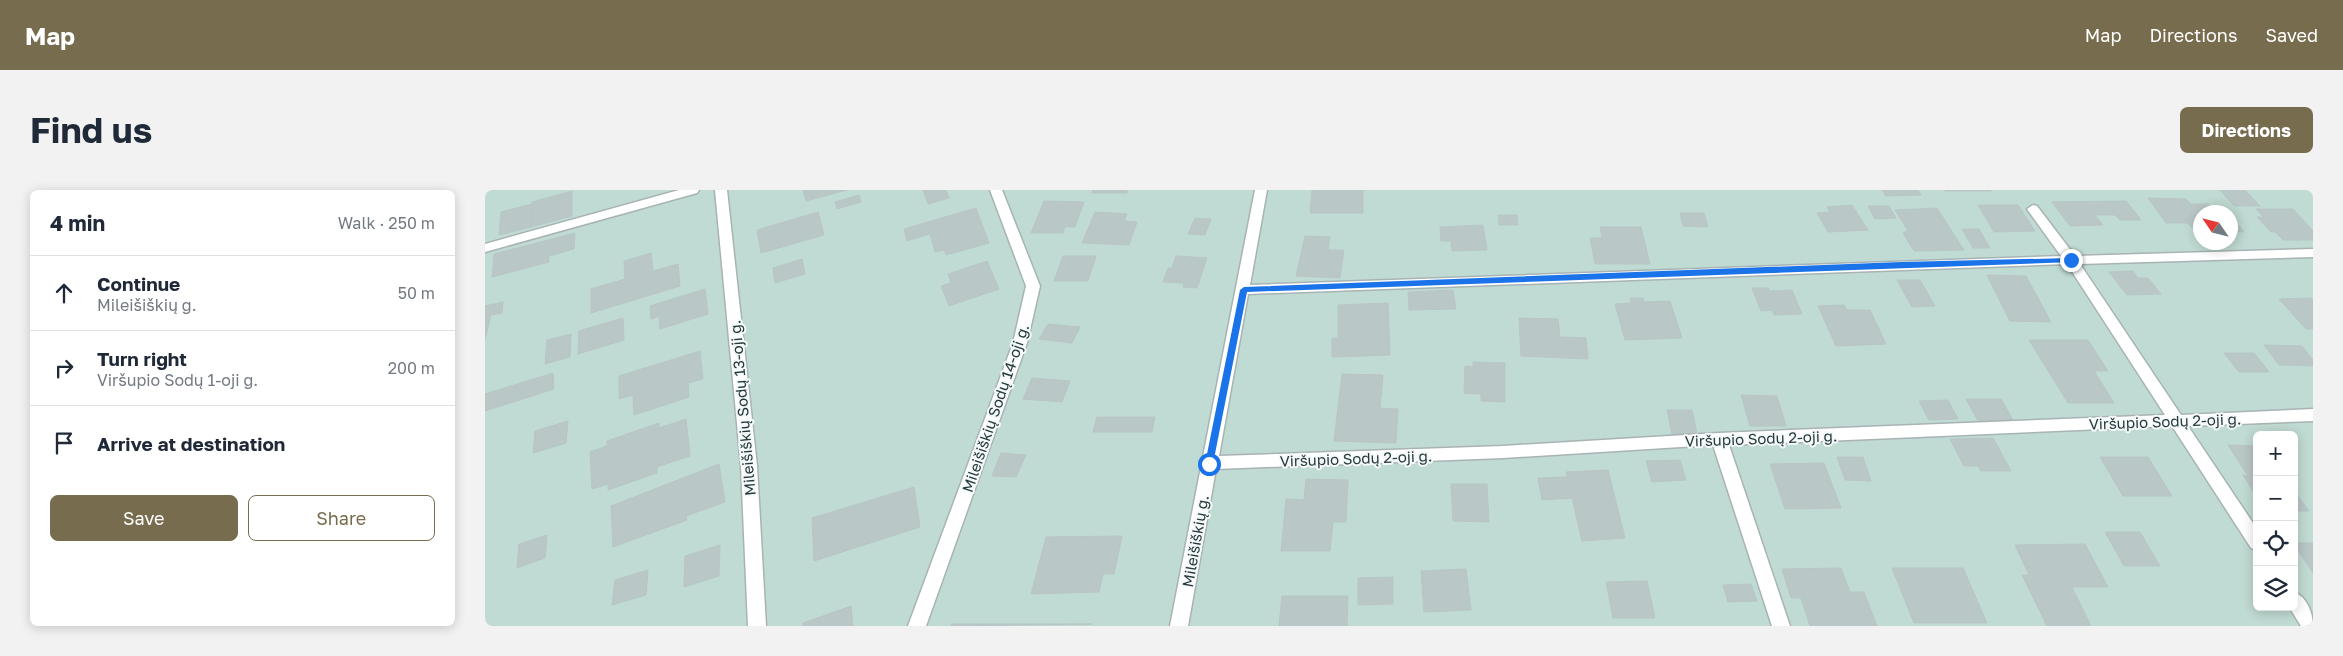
<!DOCTYPE html>
<meta charset="utf-8">
<style>
:root{--surface:#fff;--page:#f2f2f3;--text:#1f2937;--muted:#747a83;--line:#e0e1e3;--accent:#786c4e}
body{margin:0;font-family:"Golos Text",sans-serif;background:var(--page);color:var(--text)}
.controls{position:absolute;right:15px;bottom:15px;display:grid;overflow:hidden;border-radius:8px;box-shadow:0 2px 12px #0003}
.controls button{width:45px;height:45px;display:grid;place-items:center;padding:0;border:0;border-bottom:1px solid var(--line);background:var(--surface);color:var(--text);font:25px sans-serif}
.compass{position:absolute;left:1708px;top:15px;width:45px;height:45px;border-radius:50%;background:var(--surface);box-shadow:0 2px 12px #0003;rotate:305deg}
.stop{position:absolute;width:15px;height:15px;margin:-11px;border:4px solid #1a73e8;border-radius:50%;background:#fff}
.stop.end{background:#1a73e8;border-color:#fff;box-shadow:0 1px 5px #0008}
.list{margin:0;padding:0;list-style:none}
h2{display:flex;justify-content:space-between;align-items:center;height:65px;margin:0;padding:0 20px;font-size:21px}
h2 small{font-size:16px;font-weight:400;color:var(--muted)}
.list li{display:grid;grid-template-columns:32px 1fr auto;gap:15px;align-items:center;box-sizing:border-box;height:75px;padding:0 20px;border-top:1px solid var(--line)}
.list b{display:block;font-size:19px;white-space:nowrap}
.list p{margin:0;font-size:16px;white-space:nowrap;color:var(--muted)}
.list em{font-size:16px;font-style:normal;color:var(--muted)}
.actions{display:flex;gap:10px;padding:15px 20px}
.actions a{flex:1;padding:11px 0;border:1px solid var(--accent);border-radius:8px;text-align:center;font-size:18px;color:var(--accent)}
.actions .main{background:var(--accent);color:#fff}
.icon{flex:none;width:28px;height:28px;fill:none;stroke:currentColor;stroke-width:2;stroke-linecap:round;stroke-linejoin:round}
.map{position:relative;flex:none;width:1828px;height:436px;overflow:hidden;border-radius:8px}
header{display:flex;align-items:center;gap:30px;box-sizing:border-box;height:70px;padding:0 25px;background:var(--accent);color:#fff}
header strong{font-size:24px}
nav{display:flex;gap:28px;margin-inline-start:auto;font-size:18px}
.intro{display:flex;align-items:center;justify-content:space-between;box-sizing:border-box;height:120px;padding:0 30px}
h1{margin:0;font-size:35px}
.button{padding:12px 22px;border-radius:8px;background:var(--accent);color:#fff;font-size:18px;font-weight:700}
main{display:flex;gap:30px;padding:0 30px}
aside{flex:1;background:var(--surface);border-radius:8px;box-shadow:0 2px 12px #0003}
.map>svg:first-child{display:block}
</style>
<header>
<strong>Map</strong>
<nav><a>Map</a><a>Directions</a><a>Saved</a></nav>
</header>
<div class="intro"><h1>Find us</h1><a class="button">Directions</a></div>
<main>
<aside>
<h2>4 min<small>Walk · 250 m</small></h2>
<ul class="list">
<li><svg class="icon" aria-label="ahead" viewBox="0 0 24 24"><path d="M12 20V5M6 11l6-6 6 6"/></svg><div><b>Continue</b><p>Mileišiškių g.</p></div><em>50 m</em></li>
<li><svg class="icon" aria-label="right" viewBox="0 0 24 24"><path d="M7 20v-9h11M14 6l5 5-5 5"/></svg><div><b>Turn right</b><p>Viršupio Sodų 1-oji g.</p></div><em>200 m</em></li>
<li><svg class="icon" aria-label="arrive" viewBox="0 0 24 24"><path d="M6 21V4h12l-3 4 3 4H6"/></svg><div><b>Arrive at destination</b></div></li>
</ul>
<div class="actions"><a class="main">Save</a><a>Share</a></div>
</aside>
<div class="map">
<svg width="1828" height="436" viewBox="0 0 1828 436">
<rect width="100%" height="100%" fill="#e5ecec"/>
<path fill="#c0dbd3" fill-rule="evenodd" d="M0,0h1828v436h-1828zM1716,22h30v30h-30zM1772,245h37v172h-37z"/>
<path fill="#bac7c7" stroke="#b8c5c6" d="M318,0h44l-41,11z
M438,0h23l3,8 -21,6z
M608,0h34v3h-35z
M827,0h51v23h-53z
M1397,0h36l3,5 -35,1z
M1460,0h46v1h-46z
M1735,0l26,1 14,15h-26z
M87,1v25l-41,11 1,-25z
M374,5l2,7 -24,7 -2,-7z
M1663,8l38,1 5,5h17l6,8h-13v16h-9l-4,-5h-22z
M559,11l40,1 -9,25h-10l-2,6h-32z
M1641,11l15,19h-21l-5,-5h-20l8,10 -33,1 -18,-24z
M47,14l-1,23 -32,8 2,-23z
M1367,15l16,25 -40,2 -11,-19 13,-1 -3,-5z
M1493,15h40l17,26 -41,1z
M1383,16h21l7,12 -21,1z
M491,18l13,35 -43,12 -2,-5 -9,2 -5,-18 -23,7 -3,-12z
M1452,18l27,42 -50,1 -11,-18 5,-2 -13,-21z
M1771,19h37l20,22v9h-30l-8,-8h-4l-14,-15h6z
M333,22l6,23 -63,18 -4,-23z
M610,22l32,2 -3,7 13,1 -8,23 -47,-2z
M1195,23h24l4,14 -25,-1z
M1013,25h19l1,10h-19z
M1746,26l13,16 -13,-1z
M710,28l16,1 -6,16 -17,-1z
M998,35l4,25 -35,1 -1,-10h-10l-1,-14z
M1115,37h41l9,37h-55l-5,-26h12z
M1477,39h17l11,19h-17z
M90,43l-1,16 -25,7v6l-57,15 2,-23z
M820,46l25,1 -2,13h16l-4,28 -44,-2z
M166,63l2,18 25,-7 2,22 -89,27v-24l34,-10 -1,-18z
M578,66h33l-8,25h-34z
M691,66l31,2 -10,30 -14,-1 1,-4 -21,-1 5,-14h4z
M317,69l3,15 -30,9 -2,-15z
M502,71l12,28 -50,17 -8,-20 10,-3 -3,-9z
M1648,81l5,7h10l13,16 -34,1 -18,-23z
M1502,85l39,1 25,46 -41,-1z
M1412,90h23l15,26 -23,1z
M1267,98h16l2,3 22,-1 10,24 -28,1 -2,-5 -11,1z
M220,99l3,25 -48,15 -1,-13 -8,3 -1,-13z
M968,100l3,19 -47,1 -1,-18z
M1145,108h13l1,4 26,-1 12,37 -57,2 -10,-36 17,-1z
M1826,108l2,2v29h-7l-27,-30z
M18,112l-1,11 -11,2 -6,25v-34z
M903,113l2,52 -58,2v-19h6v-33z
M1359,115l3,5h23l16,34 -50,2 -18,-40z
M138,128l1,22 -46,14 1,-23z
M1034,128l39,1 2,18 26,1 2,21 -67,-3z
M563,134l32,3 -8,16 -33,-4z
M86,144l-1,23 -25,7 2,-24z
M1544,150h59l20,31h-14l20,32h-46z
M1779,155l38,1 11,14v6l-34,-1z
M215,161l3,28 -15,4 1,14 -55,18 -1,-20 -14,4v-23z
M1739,163h30l15,19h-30z
M988,172l32,1v39l-24,-1v-7l-17,-1 1,-27 8,1z
M68,183l1,16 -69,22v-17z
M857,184l41,1 -3,33 18,1 -2,34 -62,-2z
M547,188l38,3 -8,21 -39,-3z
M1256,205l36,1 9,30h-36z
M1481,209h35l12,21 -35,1z
M1463,210l10,19 -29,1 -10,-19z
M1182,220h25l5,24h-25z
M612,227h58l-3,15h-59z
M201,229l4,37 -33,11v6l-49,17v-6l-16,5 -2,-37 17,-6v-5l52,-18v5z
M83,231l-2,22 -33,10 2,-22z
M1508,248l18,33h-30l-3,-5h-14l-14,-27z
M1743,255l29,1v51l-14,-22 5,1z
M516,263l25,2 -10,22 -24,-1z
M1352,267h26l8,24 -26,-1z
M1615,267h48l24,39h-49z
M1195,270l6,20 -34,2 -6,-21z
M1339,273l17,45 -56,1 -15,-45z
M234,274l6,38 -39,14 1,4 -74,27 -2,-41z
M1123,280l17,68 -43,3 -10,-43 -30,2 -4,-22 29,-1 -1,-5z
M821,289l42,1 -2,42h-13l-3,29h-49l5,-52 18,1z
M966,294h36l2,38 -36,-1z
M429,297l6,40 -106,34 -2,-43z
M1809,300l15,21h-15z
M1620,342h35l20,34h-36z
M62,345l-2,23 -28,10 2,-24z
M637,346l-8,38h-11l-4,18 -68,2 15,-57z
M1809,353h19v30l-19,-29z
M1600,354l23,43h-36l19,39h-44l-25,-51h7l-14,-30z
M235,355l-1,31 -35,11 1,-31z
M1356,378l9,24h14l13,34h-67l-9,-28h-10l-9,-29z
M1407,378h71l24,55h-73z
M981,379l5,41 -47,2 -3,-41z
M163,380l-2,25 -34,10 3,-25z
M908,387v27l-35,1v-27z
M1162,391l8,37h-42l-7,-36z
M1266,394l6,17 -29,1 -5,-17z
M797,406h66l-1,30h-68z
M366,416l2,20h-50v-3z
M467,434h140l-141,2z"/>
<g fill="none" stroke-linecap="round" stroke-linejoin="round">
<defs>
<path id="minor" d="M194,0h20l-2,3 -212,59v-8z
M230,0h12l30,276 9,160h-18l-7,-160z
M505,0h12l38,96 -13,57 -101,283h-18l105,-283 13,-57z
M770,0h12l-17,95 811,-29 -34,-47 6,-4 4,1 38,50 238,-7v8l-233,7 101,151 132,-6v12l-125,5 69,103v21l-6,-2 -79,-122 -443,19 61,181h-18l-59,-181 -210,13 -287,11 -28,157h-18zM1582,74l98,151 -446,18 -216,13 -284,10 29,-162z
M1809,402c13,5 19,21 19,34h-12l-12,-19h5z"/>
</defs>
<use href="#minor" stroke="#a8b3b4" stroke-width="3"/>
<use href="#minor" fill="#fff" fill-rule="evenodd"/>
</g>
<path fill="#1a73e8" d="M1586,68l4,2 -1,2 -827,30 -34,172 -4,3 -4,-3 35,-174 4,-3 657,-25z"/>
<g text-anchor="middle" dominant-baseline="central" stroke-width="4" stroke-linejoin="round" paint-order="stroke">
<g font-size="15" fill="#25393d" stroke="#f5f9f9">
<text transform="translate(257 218) rotate(-95)">Mileišiškių Sodų 13-oji g.</text>
<text transform="translate(510 218) rotate(-71)">Mileišiškių Sodų 14-oji g.</text>
<text transform="translate(1680 231) rotate(-2)">Viršupio Sodų 2-oji g.</text>
<text transform="translate(1276 248) rotate(-2)">Viršupio Sodų 2-oji g.</text>
<text transform="translate(871 268) rotate(-2)">Viršupio Sodų 2-oji g.</text>
<text transform="translate(710 351) rotate(-80)">Mileišiškių g.</text>
</g>
</g>
</svg>
<div class="controls">
<button>+</button>
<button>−</button>
<button><svg class="icon" aria-label="locate" viewBox="0 0 24 24"><circle cx="12" cy="12" r="6"/><path d="M12 2v4M12 18v4M2 12h4M18 12h4"/></svg></button>
<button><svg class="icon" aria-label="layers" viewBox="0 0 24 24"><path d="M12 4l9 5-9 5-9-5zM3 14l9 5 9-5"/></svg></button>
</div>
<svg class="compass" viewBox="-18 -18 36 36"><path d="M0-13l5 13h-10z" fill="#e53935"/><path d="M0 13l5-13h-10z" fill="#747a83"/></svg>
<div class="stop" style="left:724px;top:274px"></div>
<div class="stop end" style="left:1586px;top:70px"></div>
</div>
</main>
